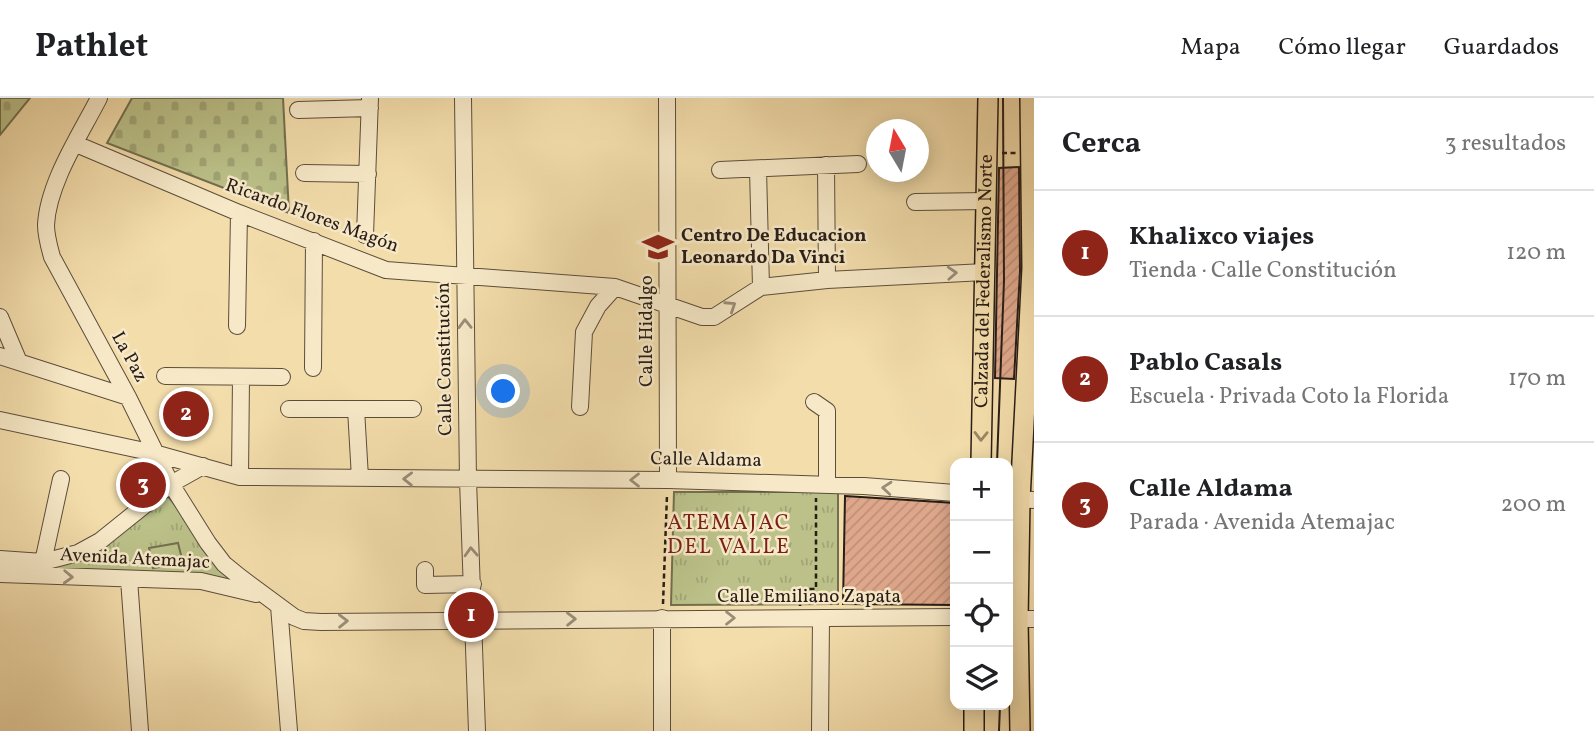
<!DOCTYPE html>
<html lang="es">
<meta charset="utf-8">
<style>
:root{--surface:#fff;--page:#f2f2f2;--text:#202124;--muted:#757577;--line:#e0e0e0;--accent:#8f2418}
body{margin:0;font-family:Vollkorn,serif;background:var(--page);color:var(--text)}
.controls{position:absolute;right:21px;bottom:21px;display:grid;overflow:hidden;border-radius:14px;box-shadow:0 4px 18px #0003}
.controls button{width:63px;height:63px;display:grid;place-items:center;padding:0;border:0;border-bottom:2px solid var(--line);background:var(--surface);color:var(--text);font:35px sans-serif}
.compass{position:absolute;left:866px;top:21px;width:63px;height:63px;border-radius:50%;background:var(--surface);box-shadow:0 4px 18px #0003;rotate:350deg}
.you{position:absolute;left:504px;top:294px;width:24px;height:24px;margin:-18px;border:5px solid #fff;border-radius:50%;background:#1a73e8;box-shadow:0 0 0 10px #1a73e833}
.badge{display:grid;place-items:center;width:46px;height:46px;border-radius:50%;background:var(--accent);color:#fff;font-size:23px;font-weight:700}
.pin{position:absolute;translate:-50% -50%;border:4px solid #fff;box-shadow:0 2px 7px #0006}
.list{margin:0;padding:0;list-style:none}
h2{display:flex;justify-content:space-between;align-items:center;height:91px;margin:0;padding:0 28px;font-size:30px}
h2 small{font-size:23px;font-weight:400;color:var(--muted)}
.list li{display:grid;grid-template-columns:46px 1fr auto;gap:21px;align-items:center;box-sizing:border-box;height:126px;padding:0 28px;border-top:2px solid var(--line)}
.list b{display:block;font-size:26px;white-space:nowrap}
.list p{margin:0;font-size:23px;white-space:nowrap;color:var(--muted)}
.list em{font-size:23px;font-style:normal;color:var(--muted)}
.icon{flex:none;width:38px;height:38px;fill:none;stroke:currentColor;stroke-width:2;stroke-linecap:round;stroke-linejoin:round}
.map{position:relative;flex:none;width:1034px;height:633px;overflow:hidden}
header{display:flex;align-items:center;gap:42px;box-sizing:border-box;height:98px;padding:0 35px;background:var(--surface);border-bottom:2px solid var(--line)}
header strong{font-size:33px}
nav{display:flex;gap:38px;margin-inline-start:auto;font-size:24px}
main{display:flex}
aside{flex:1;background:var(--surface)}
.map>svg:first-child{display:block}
</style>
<header>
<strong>Pathlet</strong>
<nav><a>Mapa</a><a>Cómo llegar</a><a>Guardados</a></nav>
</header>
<main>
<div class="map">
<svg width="1034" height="633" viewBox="0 0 1034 633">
<defs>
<pattern id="cemetery-stones" width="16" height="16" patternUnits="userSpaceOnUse" patternTransform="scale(1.75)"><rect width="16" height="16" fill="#bbc189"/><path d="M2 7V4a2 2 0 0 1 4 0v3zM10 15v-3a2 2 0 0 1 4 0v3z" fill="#a1a576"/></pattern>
<pattern id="park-tufts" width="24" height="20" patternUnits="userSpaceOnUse" patternTransform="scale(1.75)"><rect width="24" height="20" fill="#bbc189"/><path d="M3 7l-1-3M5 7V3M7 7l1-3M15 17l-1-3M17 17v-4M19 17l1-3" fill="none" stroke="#a1a576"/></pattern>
<pattern id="building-hatch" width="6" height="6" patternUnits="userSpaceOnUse" patternTransform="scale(1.75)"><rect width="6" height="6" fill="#dea78b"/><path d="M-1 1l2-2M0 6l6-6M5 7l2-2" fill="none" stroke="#be8f77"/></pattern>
</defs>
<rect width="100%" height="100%" fill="#f3ddab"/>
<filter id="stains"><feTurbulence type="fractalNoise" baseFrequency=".00286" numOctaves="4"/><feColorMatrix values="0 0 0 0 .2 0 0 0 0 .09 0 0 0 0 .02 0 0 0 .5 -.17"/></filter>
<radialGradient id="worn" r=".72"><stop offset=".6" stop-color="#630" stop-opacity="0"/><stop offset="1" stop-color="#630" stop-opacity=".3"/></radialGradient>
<path fill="url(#cemetery-stones)" stroke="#726f50" stroke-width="2" d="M0,0h30l-30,37z
M132,0h151l6,115 -182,-70z"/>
<path fill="url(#park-tufts)" stroke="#726f50" stroke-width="2" d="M674,394h164v112l-167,1z
M167,397l75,93 -242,-15 78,-13z"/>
<path fill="#bbc189" stroke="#726f50" stroke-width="2" d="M178,445l5,20 -30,5 -4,-20z"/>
<path fill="url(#building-hatch)" stroke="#281d17" stroke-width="2" d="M1019,69l1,104 -6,108 -19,-1 4,-210z
M845,398l110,7v102l-112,-1z"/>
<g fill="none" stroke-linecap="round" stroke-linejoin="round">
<defs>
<path id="minor" d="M99,0c-19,37 -51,85 -53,127 0,11 3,21 6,32l76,140 43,87 37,59 16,21 16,13 54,40 10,4 17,1 634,-5
M463,0l5,382 9,251
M667,0l1,382
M298,12l72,-2
M76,46l163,69 147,57 229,17 87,30h12l47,-30 66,-7 158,-8
M826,67l1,115
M758,71l3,118
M720,72l138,-6
M304,75l64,1
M915,104l72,-1
M365,137l5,-137
M0,219l19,45
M237,228l2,-113
M0,258l128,41
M313,270l1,-127
M165,278l117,1
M814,304l13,9v73
M580,309l4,-75 14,-26 17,-19
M289,311h124
M356,311l4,69
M0,322l154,33 86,24 428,3 196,6 91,7
M240,379l1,-100
M1008,401l26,1
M0,461l43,3 35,-9 22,-12 71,-57 32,-18
M43,464l18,-83
M425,472v15l48,-1
M0,476l201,7 55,13
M129,481l11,152
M279,508l10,125
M1008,521h26
M662,633v-113
M820,633l1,-113"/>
<g id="major">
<path id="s1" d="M981,365l7,-365"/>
<path d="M974,633v-26"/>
<path d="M1020,633l-2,-111 2,-120 12,-232 -2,-170"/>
</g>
</defs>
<use href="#minor" stroke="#5b4d3c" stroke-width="18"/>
<use href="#major" stroke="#281d17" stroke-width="22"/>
<path stroke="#281d17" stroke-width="2.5" stroke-dasharray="5 3.5" stroke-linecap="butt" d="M1002,55h14
M663,506l4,-109
M800,508l1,-17h15v-91"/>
<use href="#minor" stroke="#f7e9c8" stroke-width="16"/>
<use href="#major" stroke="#f3ddab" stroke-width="19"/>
<path stroke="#281d17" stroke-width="2" d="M997,365l7,-182 -1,-183
M999,633l1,-26"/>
</g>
<defs><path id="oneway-chevron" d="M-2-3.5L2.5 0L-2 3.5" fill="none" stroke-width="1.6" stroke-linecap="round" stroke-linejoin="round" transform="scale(1.75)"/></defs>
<g stroke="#9a8d78">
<use href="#oneway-chevron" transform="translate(952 175) rotate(-3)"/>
<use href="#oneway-chevron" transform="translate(731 208) rotate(-33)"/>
<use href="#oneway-chevron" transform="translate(465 226) rotate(-91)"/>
<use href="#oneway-chevron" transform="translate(408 381) rotate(-179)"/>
<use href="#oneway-chevron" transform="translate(635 382) rotate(-180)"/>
<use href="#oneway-chevron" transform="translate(887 390) rotate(-175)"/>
<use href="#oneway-chevron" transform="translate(471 454) rotate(-93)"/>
<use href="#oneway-chevron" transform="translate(68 479) rotate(2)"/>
<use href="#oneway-chevron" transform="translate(730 520)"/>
<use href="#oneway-chevron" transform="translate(571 521) rotate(-1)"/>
<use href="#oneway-chevron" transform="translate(343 523) rotate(-1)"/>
</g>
<use stroke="#988768" href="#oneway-chevron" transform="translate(981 338) rotate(91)"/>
<defs>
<symbol id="school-bare" viewBox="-9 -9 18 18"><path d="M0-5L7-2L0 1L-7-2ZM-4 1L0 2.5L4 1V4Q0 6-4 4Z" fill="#8f2418" stroke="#f7e9c8" stroke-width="2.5" paint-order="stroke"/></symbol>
</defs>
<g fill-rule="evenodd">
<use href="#school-bare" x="636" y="127" width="44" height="44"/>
</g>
<g text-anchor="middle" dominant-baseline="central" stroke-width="5" stroke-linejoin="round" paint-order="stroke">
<g font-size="19" fill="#281d17" stroke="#f7e9c8">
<text transform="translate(312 118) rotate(20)">Ricardo Flores Magón</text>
<text stroke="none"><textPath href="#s1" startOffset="182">Calzada del Federalismo Norte</textPath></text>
<text transform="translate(647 233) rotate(-90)">Calle Hidalgo</text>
<text transform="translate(129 259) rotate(61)">La Paz</text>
<text transform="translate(445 261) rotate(-91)">Calle Constitución</text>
<text transform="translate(706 362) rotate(1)">Calle Aldama</text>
<text transform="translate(135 461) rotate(3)">Avenida Atemajac</text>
<text x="809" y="499">Calle Emiliano Zapata</text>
</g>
<g font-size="19" font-weight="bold" fill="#281d17" stroke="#f7e9c8" text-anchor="start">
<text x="681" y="138">Centro De Educacion<tspan x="681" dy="22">Leonardo Da Vinci</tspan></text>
</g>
<g font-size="21" letter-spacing="2" fill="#7a1f14" stroke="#f7e9c8">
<text x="729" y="425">ATEMAJAC<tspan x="729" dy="24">DEL VALLE</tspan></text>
</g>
</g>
<rect width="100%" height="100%" filter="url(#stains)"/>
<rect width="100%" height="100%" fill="url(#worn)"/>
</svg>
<div class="controls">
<button>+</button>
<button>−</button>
<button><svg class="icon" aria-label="locate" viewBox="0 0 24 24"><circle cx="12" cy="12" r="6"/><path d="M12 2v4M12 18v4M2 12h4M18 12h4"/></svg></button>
<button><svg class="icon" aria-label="layers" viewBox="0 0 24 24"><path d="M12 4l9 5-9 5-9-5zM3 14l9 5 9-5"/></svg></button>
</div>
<svg class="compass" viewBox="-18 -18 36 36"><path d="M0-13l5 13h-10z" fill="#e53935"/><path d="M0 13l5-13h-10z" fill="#757577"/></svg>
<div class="you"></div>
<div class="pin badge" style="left:471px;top:517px">1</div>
<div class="pin badge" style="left:186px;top:316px">2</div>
<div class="pin badge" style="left:143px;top:387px">3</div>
</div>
<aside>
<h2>Cerca<small>3 resultados</small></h2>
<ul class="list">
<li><span class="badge">1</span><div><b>Khalixco viajes</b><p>Tienda · Calle Constitución</p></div><em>120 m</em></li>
<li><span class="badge">2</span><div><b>Pablo Casals</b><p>Escuela · Privada Coto la Florida</p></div><em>170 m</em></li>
<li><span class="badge">3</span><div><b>Calle Aldama</b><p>Parada · Avenida Atemajac</p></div><em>200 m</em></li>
</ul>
</aside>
</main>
